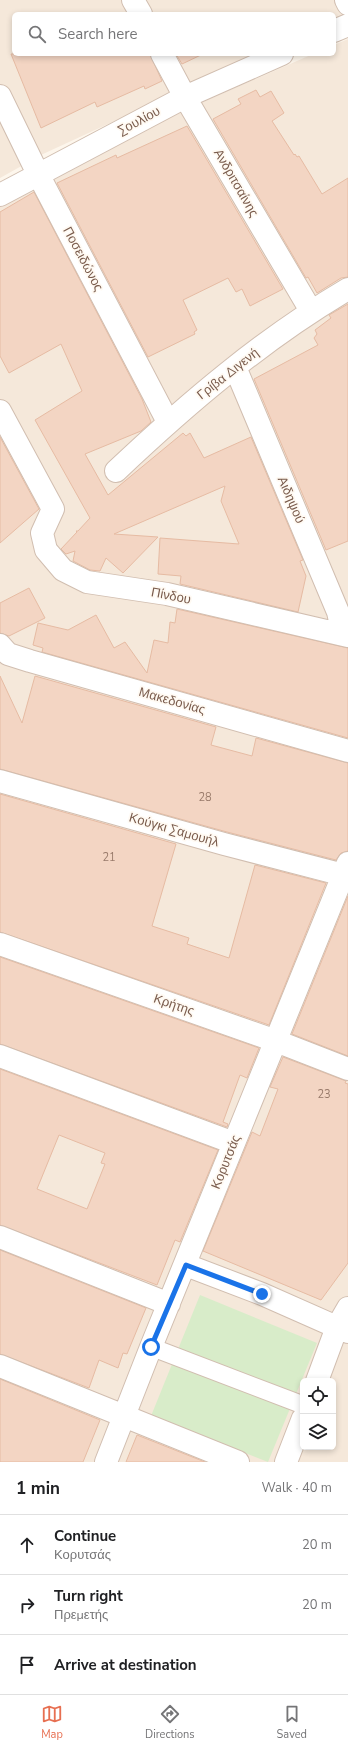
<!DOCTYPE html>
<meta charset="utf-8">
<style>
:root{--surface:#fff;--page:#f2f2f2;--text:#202124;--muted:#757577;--line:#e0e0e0;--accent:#e76f51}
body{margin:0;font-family:"Nunito Sans",sans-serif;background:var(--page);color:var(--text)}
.controls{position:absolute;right:12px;bottom:12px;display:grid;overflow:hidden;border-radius:6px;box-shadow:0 2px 6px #0003}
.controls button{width:36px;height:36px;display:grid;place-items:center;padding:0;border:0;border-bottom:1px solid var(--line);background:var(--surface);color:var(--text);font:20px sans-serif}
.stop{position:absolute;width:12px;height:12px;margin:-9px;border:3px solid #1a73e8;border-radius:50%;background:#fff}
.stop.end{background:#1a73e8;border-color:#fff;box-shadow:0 1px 4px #0008}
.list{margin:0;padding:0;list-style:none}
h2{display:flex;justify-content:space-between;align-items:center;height:52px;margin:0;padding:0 16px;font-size:17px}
h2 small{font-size:13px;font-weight:400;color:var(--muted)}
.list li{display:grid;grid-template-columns:26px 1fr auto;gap:12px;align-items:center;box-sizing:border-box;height:60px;padding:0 16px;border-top:1px solid var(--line)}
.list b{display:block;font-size:15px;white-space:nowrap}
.list p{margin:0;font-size:13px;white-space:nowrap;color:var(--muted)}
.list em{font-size:13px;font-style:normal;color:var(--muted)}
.icon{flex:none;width:22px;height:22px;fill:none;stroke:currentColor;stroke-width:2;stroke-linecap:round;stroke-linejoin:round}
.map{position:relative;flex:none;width:348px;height:1462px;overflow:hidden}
.search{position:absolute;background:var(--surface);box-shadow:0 2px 6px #0003;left:12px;right:12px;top:12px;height:44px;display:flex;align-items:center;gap:10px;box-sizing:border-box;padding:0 14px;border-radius:6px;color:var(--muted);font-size:15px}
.sheet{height:232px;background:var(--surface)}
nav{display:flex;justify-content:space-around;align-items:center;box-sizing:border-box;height:56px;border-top:1px solid var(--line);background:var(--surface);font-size:11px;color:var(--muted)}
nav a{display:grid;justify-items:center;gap:2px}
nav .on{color:var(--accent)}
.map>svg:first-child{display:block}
</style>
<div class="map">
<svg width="348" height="1462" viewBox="0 0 348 1462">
<rect width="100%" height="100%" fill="#fdf6ec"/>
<path fill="#f5e8da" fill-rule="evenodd" d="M0,0h348v13l-14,7v-6h-320v40h246l-217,100 -43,24z
M348,39v1423h-348v-1267l38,-21 275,-120h21v-9zM303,1381h30v66h-30z"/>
<path fill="#d8ecc9" d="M200,1295l117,48 -49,119 -117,-46z"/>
<path fill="#f3d5c3" stroke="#e6bba3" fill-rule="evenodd" d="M11,54h139l12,27 -17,8 -1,-3 -47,21 -2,-5 -54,26z
M176,54h27l-21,10z
M256,90l4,7 11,-6 13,22 -12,8 22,34 1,-1 2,3 2,-1 23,38 26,-16v99l-7,1 -24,15 -9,-16 -2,1 -93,-159 28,-15 -3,-5z
M187,126l96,163 -33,17 -8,-17 -6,3 -8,-14 -45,22 14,30 -3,2 1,2 -47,23 -91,-174 59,-28 1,3z
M34,192l108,207 9,23 -10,9 -56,23 23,41 75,-62 3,3 4,-3 14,25 47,-21 52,123 -3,1 6,15 -8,36 -118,-28 1,-8 -23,-2 2,-36 79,6 -18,-43 4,-15 -111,48 44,3 -35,36 -17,-15 -6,13 -10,-1 -17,-9 2,-10 -9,3 -5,-5 16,-17 -1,-1h2l12,-13 -55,-98 47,-29 -21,-47 -52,29 -9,-17v-144z
M348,304v237l-22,9 -72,-171 64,-34 -4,-7 3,-4 -2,-4 16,-12 -2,-3z
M0,437l39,72 -39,34z
M29,588l16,30 -36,18 -9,-3v-30z
M177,609l171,39v90l-306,-86 1,-4 -10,-3 5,-22 30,7 28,-15 18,33 11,-6 22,31 7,-33 14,3 2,-21 5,1z
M0,676l22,47 13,-47 181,51 -5,18 41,11 4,-18 92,25v88l-7,2 -5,7 -109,-28 -227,-63z
M0,794l176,50 -24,82 37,12 -2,6 42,14 26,-93 71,18 -57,142 -269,-93z
M348,896v160l-56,-22z
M0,957l259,91 -12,30 -7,-3 -17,47 5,2 -1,3 -227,-83z
M283,1057l63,24 -1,2 3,1v179l-27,37 -118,-49 49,-119 8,4 18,-47 -8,-2z
M0,1069l218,81 -38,92 -5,-2 -18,45 -157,-60zM59,1135l46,18 -4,10 4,1 -18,45 -50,-20z
M0,1250l146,58 -19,46 -4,-1 -5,15 -19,-8 -10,28 -89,-34z
M0,1379l100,41 -17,42h-83z
M137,1435l68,27h-79z"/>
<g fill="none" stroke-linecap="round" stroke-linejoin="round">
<defs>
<path id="pedestrian" d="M151,1347l152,58"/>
<path id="minor" d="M133,0l8,14
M346,0l2,4
M334,31l14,-6
M162,54l23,43 126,214
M0,96l38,78 130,248
M0,195l185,-98 97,-43
M235,367l103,245 5,23
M0,411l53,98 -11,24 4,17 17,20 24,12 80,12 181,42
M116,471c72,-68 147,-132 232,-182
M0,645l8,9 22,7 318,90
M0,781l224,63 124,32
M0,944l276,97 72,28
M0,1056l234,87
M0,1237l169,67
M186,1265l76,29 86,38
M0,1366l238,96
M317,1381l20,-54 11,-19
M106,1462l45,-115 197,-484
M286,1462l17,-44"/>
</defs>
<use href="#pedestrian" stroke="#d1beb0" stroke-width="19"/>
<use href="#minor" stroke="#d1beb0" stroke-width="24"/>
<use href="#pedestrian" stroke="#fff" stroke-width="17"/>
<use href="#minor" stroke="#fff" stroke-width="22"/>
</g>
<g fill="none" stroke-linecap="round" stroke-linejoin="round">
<path stroke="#1a73e8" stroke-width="5" d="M151,1347l35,-82 76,29"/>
</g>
<g text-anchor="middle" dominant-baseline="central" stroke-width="3.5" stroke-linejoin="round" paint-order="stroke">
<g font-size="11" fill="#987a6a">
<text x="205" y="797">28</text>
<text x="109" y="857">21</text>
<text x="324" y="1094">23</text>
</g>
<g font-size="13" fill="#7a5c4d" stroke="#fffaf3">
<text transform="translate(139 121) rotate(-28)">Σουλίου</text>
<text transform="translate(236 183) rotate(60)">Ανδριτσαίνης</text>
<text transform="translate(83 259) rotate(62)">Ποσειδώνος</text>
<text transform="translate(228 374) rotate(-38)">Γρίβα Διγενή</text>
<text transform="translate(291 500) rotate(67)">Αιδηψού</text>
<text transform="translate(171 596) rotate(11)">Πίνδου</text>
<text transform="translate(172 701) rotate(16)">Μακεδονίας</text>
<text transform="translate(174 830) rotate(16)">Κούγκι Σαμουήλ</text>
<text transform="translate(174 1005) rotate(19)">Κρήτης</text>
<text transform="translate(226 1162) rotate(-68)">Κορυτσάς</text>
</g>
</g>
</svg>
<div class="controls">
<button><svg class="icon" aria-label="locate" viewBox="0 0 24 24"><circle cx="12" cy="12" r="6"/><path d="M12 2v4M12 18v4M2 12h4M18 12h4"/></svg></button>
<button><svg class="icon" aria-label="layers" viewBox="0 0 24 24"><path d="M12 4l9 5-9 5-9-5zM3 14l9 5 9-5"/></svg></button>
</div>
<div class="stop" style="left:151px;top:1347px"></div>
<div class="stop end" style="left:262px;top:1294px"></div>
<div class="search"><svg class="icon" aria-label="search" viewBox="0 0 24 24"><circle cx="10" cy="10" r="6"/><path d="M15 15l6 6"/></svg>Search here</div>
</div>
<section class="sheet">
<h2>1 min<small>Walk · 40 m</small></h2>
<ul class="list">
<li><svg class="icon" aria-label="ahead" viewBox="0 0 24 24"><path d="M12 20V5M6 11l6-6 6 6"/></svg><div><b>Continue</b><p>Κορυτσάς</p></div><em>20 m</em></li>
<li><svg class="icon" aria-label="right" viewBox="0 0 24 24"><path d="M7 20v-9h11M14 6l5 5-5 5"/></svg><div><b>Turn right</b><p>Πρεμετής</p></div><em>20 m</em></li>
<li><svg class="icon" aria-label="arrive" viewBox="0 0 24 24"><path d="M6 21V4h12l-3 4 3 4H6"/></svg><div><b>Arrive at destination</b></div></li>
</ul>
</section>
<nav>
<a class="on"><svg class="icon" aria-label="map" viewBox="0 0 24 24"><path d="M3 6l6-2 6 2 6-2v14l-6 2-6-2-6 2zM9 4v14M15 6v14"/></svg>Map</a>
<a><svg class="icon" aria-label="directions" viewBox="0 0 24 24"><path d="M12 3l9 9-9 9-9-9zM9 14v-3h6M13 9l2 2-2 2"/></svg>Directions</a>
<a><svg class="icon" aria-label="saved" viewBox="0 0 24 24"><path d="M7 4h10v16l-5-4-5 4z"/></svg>Saved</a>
</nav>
